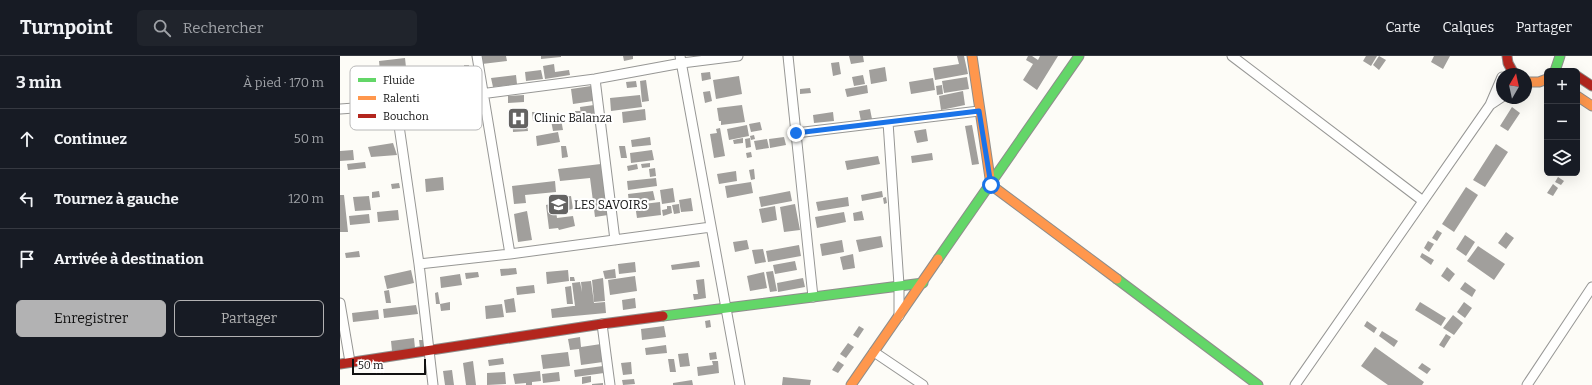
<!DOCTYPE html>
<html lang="fr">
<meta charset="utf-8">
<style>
:root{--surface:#171b24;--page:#20242c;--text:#f1f3f6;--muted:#9ea1a6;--line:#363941;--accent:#b2b2b3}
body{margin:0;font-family:Bitter,serif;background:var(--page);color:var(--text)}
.controls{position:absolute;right:12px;top:12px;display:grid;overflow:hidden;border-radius:6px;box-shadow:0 4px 16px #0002}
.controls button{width:36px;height:36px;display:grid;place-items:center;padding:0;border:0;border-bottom:1px solid var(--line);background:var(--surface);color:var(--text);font:20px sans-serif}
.compass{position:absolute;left:1156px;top:12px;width:36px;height:36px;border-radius:50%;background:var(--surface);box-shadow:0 4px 16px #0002;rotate:9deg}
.scale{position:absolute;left:12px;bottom:10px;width:74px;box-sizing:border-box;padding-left:4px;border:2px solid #111;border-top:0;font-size:11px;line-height:14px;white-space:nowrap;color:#111;-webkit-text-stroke:3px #fff;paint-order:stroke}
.stop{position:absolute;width:12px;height:12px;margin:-9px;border:3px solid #1a73e8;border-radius:50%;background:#fff}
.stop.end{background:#1a73e8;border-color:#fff;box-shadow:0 1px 4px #0008}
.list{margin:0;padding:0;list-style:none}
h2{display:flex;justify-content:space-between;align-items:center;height:52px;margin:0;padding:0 16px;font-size:17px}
h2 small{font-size:13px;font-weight:400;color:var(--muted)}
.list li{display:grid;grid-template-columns:26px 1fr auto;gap:12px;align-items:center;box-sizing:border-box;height:60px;padding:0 16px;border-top:1px solid var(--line)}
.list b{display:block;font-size:15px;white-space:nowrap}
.list em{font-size:13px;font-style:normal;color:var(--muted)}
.actions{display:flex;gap:8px;padding:12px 16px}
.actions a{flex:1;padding:9px 0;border:1px solid var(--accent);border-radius:6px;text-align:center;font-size:14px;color:var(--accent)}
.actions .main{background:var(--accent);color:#111}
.icon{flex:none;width:22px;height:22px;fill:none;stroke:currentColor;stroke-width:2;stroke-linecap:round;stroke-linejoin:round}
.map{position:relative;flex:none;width:1252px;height:329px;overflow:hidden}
header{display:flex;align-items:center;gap:24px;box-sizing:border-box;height:56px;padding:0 20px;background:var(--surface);border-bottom:1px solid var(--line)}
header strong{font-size:19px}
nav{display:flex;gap:22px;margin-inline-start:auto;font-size:14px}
.search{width:280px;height:36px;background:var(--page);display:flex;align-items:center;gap:10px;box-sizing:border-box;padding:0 14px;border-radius:6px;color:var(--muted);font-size:15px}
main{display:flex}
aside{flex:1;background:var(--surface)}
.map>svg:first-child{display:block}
</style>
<header>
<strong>Turnpoint</strong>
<div class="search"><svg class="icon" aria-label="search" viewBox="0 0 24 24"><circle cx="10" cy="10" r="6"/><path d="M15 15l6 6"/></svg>Rechercher</div>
<nav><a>Carte</a><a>Calques</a><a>Partager</a></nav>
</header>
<main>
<aside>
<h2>3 min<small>À pied · 170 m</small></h2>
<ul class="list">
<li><svg class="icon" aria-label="ahead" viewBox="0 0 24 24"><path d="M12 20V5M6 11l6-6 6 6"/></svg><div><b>Continuez</b></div><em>50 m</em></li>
<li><svg class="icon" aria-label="left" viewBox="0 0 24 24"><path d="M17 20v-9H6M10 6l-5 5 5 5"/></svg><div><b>Tournez à gauche</b></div><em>120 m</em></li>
<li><svg class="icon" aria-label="arrive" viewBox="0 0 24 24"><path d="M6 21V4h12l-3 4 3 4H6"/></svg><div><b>Arrivée à destination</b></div></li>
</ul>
<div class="actions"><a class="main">Enregistrer</a><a>Partager</a></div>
</aside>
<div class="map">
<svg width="1252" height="329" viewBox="0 0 1252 329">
<rect width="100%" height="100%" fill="#fdfcf7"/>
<path fill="#a19f9c" d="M141,0h25l1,5 -25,3z
M201,0h20v1l-20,2z
M283,0h10v3l-9,2z
M509,0h14l1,6 -13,2z
M617,0h7l4,18 -33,6 -2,-12 26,-4z
M688,0h4l6,4 2,-4h18l-21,34 -14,-10 10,-16 -7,-4z
M1026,0h11l-6,10 -8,-5z
M1039,0l7,4 -7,10 -6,-5z
M1094,0h16l-7,13 -12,-7z
M65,2l3,28 -9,1 -2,-18 -17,2 -1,-10z
M499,6l2,12 -8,2 -2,-13z
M214,8l1,8 14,-2 1,5 -25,4 -2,-13z
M124,9h5l1,15h-12v-8h6z
M545,11l2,14 -16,3 -2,-14z
M201,14l2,9 -17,2 -1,-9z
M370,16l1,7 -9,2 -1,-8z
M176,19l1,9 -24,3 -2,-9z
M523,19l2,9 -11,2 -2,-9z
M399,20l3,18 -26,5 -3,-19z
M627,21l2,12 -25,4 -2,-12z
M593,22l2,12 -24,4 -2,-12z
M306,24l3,21 -7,1 -2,-21z
M296,25l1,6 -10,1 -1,-6z
M527,29l1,8 -21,4 -2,-8z
M602,29l1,9 -6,1 -1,-9z
M251,30l2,15 -20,3 -2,-15z
M470,32l1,5 -11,1v-5z
M370,35l2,10 -7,2 -2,-11z
M623,35l2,14 -24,5 -2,-14z
M184,39v7l-16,1v-7z
M300,39l2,12 -31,4 -1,-13z
M254,49l2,10 -15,2 -1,-10z
M402,49l3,17 -24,3v-4h-2l-2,-13z
M1172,51l8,6 -12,18 -8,-5z
M305,53l1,11 -23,3 -1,-11z
M530,53l2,10 -11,2 -2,-10z
M235,55h5l1,5 -5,1z
M181,56l1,6h4l2,13 -15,1 -1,-19z
M192,56h6v8l-5,1z
M493,56l1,9 -20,2 -1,-8z
M220,58l3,16 -10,1 -3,-16z
M420,66l2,8 -11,2 -2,-8z
M407,69l2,11 -20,4 -2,-11z
M632,69l7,39 -7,1 -7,-39z
M380,72l5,28 -11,2 -4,-24 7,-1 -1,-4z
M586,73l2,12 -11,2 -3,-12z
M218,76l2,10 -23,4 -1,-10z
M414,79l1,4 -4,1 -1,-4z
M310,81l1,8 -19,2 -1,-7z
M444,81l2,8 -16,3 -1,-9z
M403,82v5l-9,1 -1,-4z
M410,82l1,9 -5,1 -1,-9z
M427,83l2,9 -13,2 -2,-9z
M53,87l4,12 -26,2 -3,-10z
M1156,88l12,8 -23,35 -12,-7z
M221,90h5l2,11 -6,1z
M279,90h6l2,12h-6z
M13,94l1,10 -14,1v-10z
M312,94l2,10 -23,3 -1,-10z
M411,96l1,5 -5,1 -1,-5z
M592,97l1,7 -21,3 -1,-7z
M538,100l2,8 -33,6 -2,-9z
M25,106l1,6 -18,2 -1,-6z
M310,107v4l-8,1 -1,-4z
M261,108l7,51 -13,2 -5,-39 -30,3 -2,-12z
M297,108l1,5 -10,2 -1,-5z
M315,112l1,8 -6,1 -1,-8z
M414,113l1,10 -4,1 -2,-10z
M396,115l1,10 -18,3 -2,-10z
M103,121l1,13 -18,2 -1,-13z
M1218,121l6,4 -3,4 -6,-3z
M316,122l1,8 -29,4 -1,-9z
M215,125l1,11 -31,3 1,8 -12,1 -2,-18z
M411,126l2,11 -26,5 -2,-12z
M59,127l1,5 -8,1 -1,-5z
M1213,128l5,4 -5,8 -6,-3z
M1126,131l12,8 -24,37 -12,-8z
M333,132l2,14 -13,2 -2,-14z
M39,135l1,6 -8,1v-6z
M313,135l2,9 -26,3 -1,-9z
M450,135l2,10 -31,6 -2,-10z
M542,135l1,6 -21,4 -1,-6z
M0,139h4l4,37h-8z
M29,140l2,14 -16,1 -2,-14z
M231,140l2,13 -10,2 -1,-9 -7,1 2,15 16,-2 2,10 -16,4 -1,-2 -9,1 -3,-24 4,-1 -1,-5z
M508,141l1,9 -31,5 -2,-9z
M546,141l1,6 -3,1 -1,-6z
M351,142l2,13 -12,1 -2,-12z
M320,146l1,13 -24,3 -2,-13z
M339,148l1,9 -6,1 -2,-9z
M455,148l5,26 -16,2 -4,-25z
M327,150h4l1,7 -9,3 -1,-6 5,-1z
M435,150l2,14 -15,3 -3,-14z
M58,154l1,10 -21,2 -1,-10z
M187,155l5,29 -14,2 -4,-28z
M522,155l2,9 -10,1 -1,-8z
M504,156l2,10 -29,6 -2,-11z
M29,158l1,9 -20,2 -1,-9z
M1097,174l5,3 -5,8 -5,-3z
M1166,176l8,6 -8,11 -8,-6z
M1125,179l10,7 -9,14 -10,-7z
M541,180l2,11 -24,5 -3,-12z
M407,184l2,9 -14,3 -2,-10z
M502,184l2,12 -22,4 -2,-12z
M1088,185l6,3 -5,8 -5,-4z
M459,189l2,11 -33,6 -2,-11z
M1138,190l27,18 -11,16 -27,-19z
M423,193l3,13 -11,2 -3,-14z
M19,195l1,6 -14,1 -1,-5z
M1082,197l12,7 -3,5 -11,-8z
M513,198l2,14 -12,2 -3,-13z
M359,205l1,6 -28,3 -1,-5z
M455,205l2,9 -22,4 -2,-9z
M295,206l1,10 -17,2 -1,-10z
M1107,211l8,7 -6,8 -8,-6z
M176,212l1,6 -16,2 -1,-7z
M275,213l1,9 -11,1 -2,-8z
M71,214l3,13 -27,6 -3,-13z
M228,214l1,11 -22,3 -1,-12z
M433,215l4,20 -7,1 -4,-20z
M138,216l1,5 -13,2 -1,-6z
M424,216l3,16 -17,3 -3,-15z
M120,218l2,11 -21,3 -1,-11z
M295,220l2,15 -27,4 -2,-15z
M230,221h4l1,4h-5z
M263,222l2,23 -11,1 -2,-22z
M463,222l2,9 -27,5 -1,-9z
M364,223l2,19 -12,2 -1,-6h5l-2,-14z
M251,225l3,22 11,-1 1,11 -54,5 -1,-9 22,-3 1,5 -1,-5h2l-3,-23 8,-1 2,10 -1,-10z
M1125,226l11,8 -4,7 -12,-8z
M194,229l1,8 -18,2 -1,-8z
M231,230l2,18h-6l-2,-17z
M49,234l2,13h-5l-2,-12z
M98,236l2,12h-4l-1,-11z
M174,242l2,14 -10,1 -2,-13z
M295,242l1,10 -13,2 -1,-10z
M110,246v8l-9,1 -1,-7z
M1080,246l26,16 -5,8 -26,-16z
M1124,246l8,6 -7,10 -8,-6z
M162,248l2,13 -18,2 -1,-13z
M76,249l2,9 -34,4 -1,-9z
M38,254l1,9 -26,3 -1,-9z
M1113,259l10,8 -9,12 -11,-7z
M370,264l1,7 -5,1 -1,-7z
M1027,265l10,7 -3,5 -10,-7z
M324,270l2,11 -24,3 -1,-11z
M519,270l5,3 -6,9 -5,-3z
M1042,275l16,10 -4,6 -15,-11z
M1106,278l5,3 -7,11 -5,-3z
M240,281l1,10 20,-3 2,18 -22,3 -2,-16 -9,1 -2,-11z
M74,282l1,10 -23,3 -1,-10z
M79,284h4l1,7 -4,1z
M508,287l6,4 -8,11 -6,-4z
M326,289l1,8 -21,2 -1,-7z
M1035,291l49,35 -2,3h-34l-27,-19z
M228,296l2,14 -27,3 -2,-14z
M376,296l1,7 -7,1 -1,-7z
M348,297l2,13 -10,1 -2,-13z
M163,302l1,6 -15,2 -1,-6z
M328,303h6l2,13h-6z
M133,305l3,24h-10l-3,-22z
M372,305h6l1,12 -21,3 -1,-9 16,-2z
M498,305l6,4 -6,8 -6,-3z
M291,306l1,12 -9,1 -2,-12z
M1082,307l9,6 -4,5 -9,-6z
M263,310l1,7 -29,4 -1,-7z
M112,314l2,15h-9l-2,-14z
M200,315l1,10 -9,1v3h-6v-2l-11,1 -2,-10z
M165,316l1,12 -19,1v-12z
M219,316l1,9 -17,2 -1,-9z
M251,320v6l-9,2v-7z
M443,321l28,3 -1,5h-28z
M294,323l1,5 -12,1 -1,-5z
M352,324l1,5h-20v-2z
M263,327v2h-11v-1z"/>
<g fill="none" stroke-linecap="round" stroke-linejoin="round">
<defs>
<path id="street" d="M137,0l33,198
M340,0l60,329
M448,0l25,241
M892,0l191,145
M255,23l20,161
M56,49l23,159 14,121
M1150,49l12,-8
M0,53l56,-4 199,-26 87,-16 56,-7
M548,66l11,163v31
M456,77l183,-22
M79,208l91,-10 201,-27
M0,247l10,59
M262,268l8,61
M534,296l49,33
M955,329l195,-280 12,-28
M1187,329l65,-98"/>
<path id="fast" d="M1215,15l5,-15
M598,203l141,-203
M777,223l141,106
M323,260l260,-33"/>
<path id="slow" d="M632,0l19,129 126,94
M1186,26h13l8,-3
M1237,40l15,10
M511,329l87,-126"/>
<path id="jam" d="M1167,0l1,7 6,11
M1237,20l15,10
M0,308l262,-40 61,-8"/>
</defs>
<use href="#street" stroke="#979795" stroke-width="11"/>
<use href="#fast" stroke="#8e8d8b" stroke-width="11"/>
<use href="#slow" stroke="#8e8d8b" stroke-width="11"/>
<use href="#jam" stroke="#8e8d8b" stroke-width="11"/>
<use href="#street" stroke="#fffffe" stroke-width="9"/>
<use href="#fast" stroke="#63d668" stroke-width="9"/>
<use href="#slow" stroke="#ff974d" stroke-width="9"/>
<use href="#jam" stroke="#b3261e" stroke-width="9"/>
</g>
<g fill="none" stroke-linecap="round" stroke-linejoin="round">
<path stroke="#1a73e8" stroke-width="5" d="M456,77l183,-22 12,74"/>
</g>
<defs>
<symbol id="hospital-square" viewBox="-11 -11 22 22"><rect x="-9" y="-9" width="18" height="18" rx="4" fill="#646362" stroke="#fff"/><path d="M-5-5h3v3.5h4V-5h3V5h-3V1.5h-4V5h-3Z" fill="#fff"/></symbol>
<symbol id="school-square" viewBox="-11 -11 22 22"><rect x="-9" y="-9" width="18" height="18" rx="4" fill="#646362" stroke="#fff"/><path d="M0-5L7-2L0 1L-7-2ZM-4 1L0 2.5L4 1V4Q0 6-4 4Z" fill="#fff"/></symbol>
</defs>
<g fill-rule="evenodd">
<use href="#hospital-square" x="166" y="50" width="25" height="25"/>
<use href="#school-square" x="206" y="136" width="25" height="25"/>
</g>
<g text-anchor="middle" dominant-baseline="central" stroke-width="4" stroke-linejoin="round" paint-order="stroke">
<g font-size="12" fill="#111" stroke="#fff" text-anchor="start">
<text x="194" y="62">Clinic Balanza</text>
<text x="234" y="149">LES SAVOIRS</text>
</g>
</g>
<rect x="10" y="10" width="132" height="64" rx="6" fill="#fff" stroke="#b8b8b8" stroke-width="1"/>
<rect x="18" y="22" width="18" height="4" fill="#63d668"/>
<rect x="18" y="40" width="18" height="4" fill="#ff974d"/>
<rect x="18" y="58" width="18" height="4" fill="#b3261e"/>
<g font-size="11" fill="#111">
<text x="43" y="28">Fluide</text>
<text x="43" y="46">Ralenti</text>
<text x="43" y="64">Bouchon</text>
</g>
</svg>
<div class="controls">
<button>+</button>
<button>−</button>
<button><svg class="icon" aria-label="layers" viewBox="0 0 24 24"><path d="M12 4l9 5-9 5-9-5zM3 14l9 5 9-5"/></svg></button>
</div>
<svg class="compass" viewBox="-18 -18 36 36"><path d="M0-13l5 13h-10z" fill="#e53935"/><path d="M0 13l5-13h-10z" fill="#9ea1a6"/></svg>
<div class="scale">50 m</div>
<div class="stop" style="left:651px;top:129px"></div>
<div class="stop end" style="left:456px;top:77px"></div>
</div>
</main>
